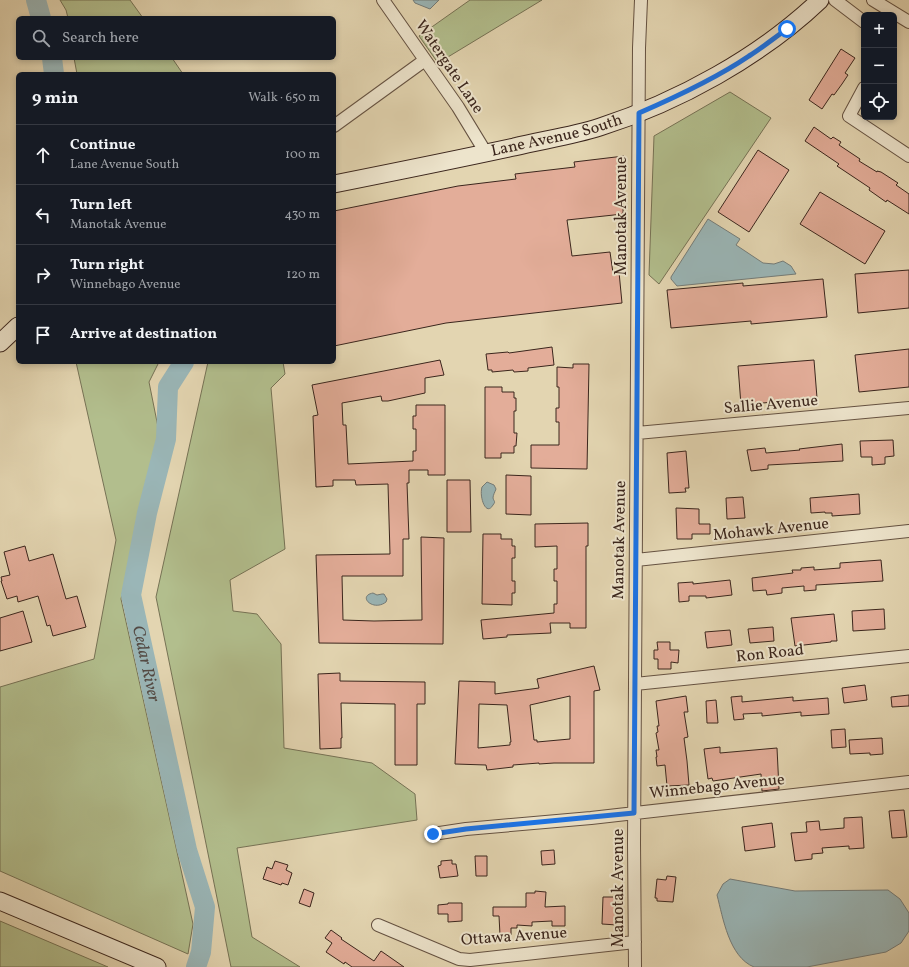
<!DOCTYPE html>
<meta charset="utf-8">
<style>
:root{--surface:#171b24;--page:#242831;--text:#f1f3f6;--muted:#9ea1a6;--line:#363941}
body{margin:0;font-family:Vollkorn,serif;background:var(--page);color:var(--text)}
.controls{position:absolute;right:12px;top:12px;display:grid;overflow:hidden;border-radius:6px;box-shadow:0 2px 6px #0003}
.controls button{width:36px;height:36px;display:grid;place-items:center;padding:0;border:0;border-bottom:1px solid var(--line);background:var(--surface);color:var(--text);font:20px sans-serif}
.stop{position:absolute;width:12px;height:12px;margin:-9px;border:3px solid #1a73e8;border-radius:50%;background:#fff}
.stop.end{background:#1a73e8;border-color:#fff;box-shadow:0 1px 4px #0008}
.list{margin:0;padding:0;list-style:none}
h2{display:flex;justify-content:space-between;align-items:center;height:52px;margin:0;padding:0 16px;font-size:17px}
h2 small{font-size:13px;font-weight:400;color:var(--muted)}
.list li{display:grid;grid-template-columns:26px 1fr auto;gap:12px;align-items:center;box-sizing:border-box;height:60px;padding:0 16px;border-top:1px solid var(--line)}
.list b{display:block;font-size:15px;white-space:nowrap}
.list p{margin:0;font-size:13px;white-space:nowrap;color:var(--muted)}
.list em{font-size:13px;font-style:normal;color:var(--muted)}
.icon{flex:none;width:22px;height:22px;fill:none;stroke:currentColor;stroke-width:2;stroke-linecap:round;stroke-linejoin:round}
.map{position:relative;flex:none;width:909px;height:967px;overflow:hidden}
.search{position:absolute;background:var(--surface);box-shadow:0 2px 6px #0003;left:16px;top:16px;width:320px;height:44px;display:flex;align-items:center;gap:10px;box-sizing:border-box;padding:0 14px;border-radius:6px;color:var(--muted);font-size:15px}
.panel{position:absolute;background:var(--surface);box-shadow:0 2px 6px #0003;left:16px;top:72px;width:320px;height:292px;border-radius:6px}
.map>svg:first-child{display:block}
</style>
<div class="map">
<svg width="909" height="967" viewBox="0 0 909 967">
<rect width="100%" height="100%" fill="#e3d5b1"/>
<filter id="stains"><feTurbulence type="fractalNoise" baseFrequency=".005" numOctaves="4"/><feColorMatrix values="0 0 0 0 .2 0 0 0 0 .09 0 0 0 0 .02 0 0 0 .5 -.17"/></filter>
<radialGradient id="worn" r=".72"><stop offset=".6" stop-color="#630" stop-opacity="0"/><stop offset="1" stop-color="#630" stop-opacity=".3"/></radialGradient>
<path fill="#b2be8d" stroke="#767255" d="M60,0h70l13,18h-75l-2,-8z
M470,0h72l-104,63 -19,-27z
M74,58h98l11,16h-106z
M730,92l41,26 -112,166 -10,-9 5,-139z
M76,362h83l-10,20 10,50 -38,167 72,325 -5,30 -188,-83v-184l94,-28 22,-119z
M208,362h75l2,12 -14,14 14,161 -55,31 3,31 24,3 24,30 3,104 88,15 43,31 2,26 -180,28 15,89 48,30h-69l-75,-370z
M0,921l108,46h-108z"/>
<path fill="#9ab6b7" stroke="#747c79" d="M413,0h26l-9,9 -15,-6z
M708,219l32,20 -4,6 27,18 11,1 9,-3 8,5 5,8 -119,12 -6,-7v-2z
M487,482l7,3 2,4c-1,3 -3,6 -3,9 1,4 3,3 0,7 -7,12 -14,-8 -11,-18z
M373,593l4,2 5,-1h2l3,5 -1,3c-13,10 -29,-6 -13,-9z
M730,879l65,12 93,-1 12,9 9,14v18l-8,12 -15,9 -79,15h-53c-25,-10 -31,-49 -37,-72l6,-11z"/>
<g fill="none" stroke-linecap="round" stroke-linejoin="round">
<g stroke="#9ab6b7" stroke-width="20">
<path d="M36,0l5,18"/>
<path d="M52,58l2,16"/>
<path id="s1" d="M184,362l-16,25 -2,52 -19,74 -16,82 56,255 18,57 -4,45 -5,15"/>
</g>
</g>
<path fill="#e3ad99" stroke="#3b261d" fill-rule="evenodd" d="M841,49l14,9 -10,15 3,2 -6,9 -8,11 -2,-1 -10,15 -13,-9z
M814,127l17,12 2,-2 8,5 -2,3 21,14 -1,2 18,11v-1l4,1 17,11 -2,2 13,9v20l-22,-14 -1,2 -17,-12 1,-2 -33,-22 2,-2 -34,-23z
M758,150l31,20 -40,62 -31,-20z
M624,156l-1,58 -56,6 5,36 38,-4 3,21 6,-1 3,31 -176,20 -112,23v-135l124,-25 58,-7 -1,-5 60,-7 -1,-5z
M820,192l65,39 -20,33 -65,-40z
M909,270v38l-51,5 -3,-39z
M823,279l4,38 -76,7v-3l-80,7 -4,-38 76,-7v3z
M552,347l2,18 -26,3v3l-14,1 -1,-2 -21,2v-2h-4l-2,-16 22,-2 1,1z
M909,349v38l-50,5 -4,-37z
M440,360l4,15 -19,3v15l-37,8h-6l-1,-5 -39,7 1,22h3l2,39 65,-3v-10h3v-22h-3v-13h3v-11h29v70h-17v-5h-19v13h-2l2,56h-6v37h-61l1,44 31,1 48,-1 -1,-83 23,1 -1,106 -124,-1 -3,-88 74,-1 -2,-70 -32,1 -1,-5h-22v6l-17,1 -3,-71 5,-1 -6,-30z
M814,360l3,38 -76,7 -3,-39z
M573,364h16l-2,105 -56,-1v-23h28v-23h-3v-14h3v-21h-2v-20l16,1z
M485,387h17v5h12v6h2v13h-2v22h3l-1,13h-2v7h-13v5h-16z
M893,440l1,16 -9,1v7l-13,1v-8h-11l-1,-16z
M842,444l1,17 -75,4v4l-17,2 -4,-21 18,-2 1,5 34,-3 -1,-1z
M686,451l3,37h-4l1,4 -17,1 -2,-40z
M506,475l25,1v39l-25,-1z
M447,480h23l1,52h-24z
M859,494l1,20 -28,2v-3h-7v-1l-14,1 -1,-15z
M743,497l2,21 -18,1 -1,-21z
M676,508l23,1v15h11v10h-18v5h-15z
M588,523v23h-2v82h-16v-5h-20l1,10 -44,2v2l-24,2 -2,-19 73,-7v-9h3v-23h-3v-12h3v-23l-22,1v-23z
M483,534h18v5h11v7h3v12h-3v23h3v12h-3v12l-30,-1z
M25,546l4,15 24,-7 13,45 11,-3 9,31 -33,9 -3,-11 -3,1 -9,-30 -20,6 -1,-6 -10,3 -6,-18h1l-1,-4 9,-2 -6,-23z
M881,560l2,21 -67,4v5l-12,1v-5l-22,2v5l-15,2 -1,-5 -13,1 -1,-13 41,-5 -1,-3h9v-2l13,-1v3l26,-2v-5z
M730,580l2,15 -26,3v-2h-17v5l-10,1 -1,-19 15,-1v2z
M884,609l1,20 -32,2 -1,-20z
M23,611l9,31 -32,9v-33z
M834,614l3,27h-6v1l-36,4 -4,-28z
M773,627l1,14 -24,2 -2,-14z
M730,630l2,15 -25,3 -2,-16z
M657,642h13v8h9l-1,13 -7,-1v7h-13v-10h-4v-9h4z
M594,666l6,24 -6,1v72h-40l-15,1v-1l-26,2v2l-26,3 -1,-5 -31,-1 4,-83 36,1v12l44,-6 -2,-9zM570,696v43l-33,3v-2h-3l-4,-35zM479,704l28,1 4,37h-1v3l-32,3z
M340,673v8l85,1v22h-8v61h-22v-61l-54,-1 1,35h-1v10l-21,1 -2,-75z
M865,685l2,15 -23,3 -2,-15z
M909,695v11l-17,1 -1,-10z
M686,696l2,16h-4l4,25 -4,1 3,23 2,24 -22,1 -2,-21 -8,1 -1,-9h1l-1,-7h3l-3,-17 2,-1 -1,-6h2l-3,-25z
M742,696v6l51,-5v4l35,-3 1,16 -28,2v-4l-39,4v-3l-19,1 1,5 -10,1 -3,-23z
M716,700l2,23h-11l-1,-22z
M845,729l1,18 -14,1 -1,-18z
M882,738l1,16 -13,1v-2l-20,1 -1,-14z
M720,747v6l57,-5 2,41 -17,2 -1,-17 -48,7 -1,-3 -4,1 -4,-30z
M904,810l3,27 -15,1 -3,-27z
M862,817l2,31 -15,1v-3l-27,2 1,5 -11,1v5l-17,2 -4,-28 16,-1 -1,-10 13,-1 1,9 24,-2v-10z
M772,823l3,24 -30,4 -3,-24z
M554,850l1,14 -13,1 -1,-14z
M475,856h12v20h-11z
M452,860v4h4l2,12 -18,2 -2,-12 3,-1v-4z
M275,861l13,4 -2,5 6,3 -4,12 -6,-2 -1,2 -18,-6 4,-12 5,2z
M667,876l9,1 -3,25 -16,-1v-3h-2l2,-19 9,1z
M304,889l10,4 -4,14 -11,-4z
M535,891l11,1 -1,15 20,-1v20h-13v-5l-20,1v4l-15,-1v3h-6v7h-11l-1,-19h-6v-9h33v-14h9z
M603,897h15l-1,28 -15,-1z
M448,903h14v18l-14,1v-8h-10v-9l10,-1z
M331,930l11,8 -1,1 33,22 7,-10 23,16h-52l-7,-5 -1,2 -18,-12 6,-9 -7,-5z"/>
<g fill="none" stroke-linecap="round" stroke-linejoin="round">
<defs>
<path id="minor" d="M383,0l75,107 28,46
M835,0l29,22
M873,0l36,22
M864,88l-15,28 60,40
M334,126l91,-66
M637,433l272,-25
M636,560l273,-29
M635,684l274,-28
M433,834l33,-5 125,-11 318,-36
M378,925l81,34 11,1 165,-18
M635,967l-1,-124 5,-795 2,-48"/>
<g id="secondary">
<path id="s2" d="M334,184c60,-12 120,-24 180,-37 29,-7 58,-11 86,-20 78,-25 160,-70 220,-127"/>
<path d="M0,343l18,-17"/>
<path d="M0,901l157,66"/>
</g>
</defs>
<use href="#minor" stroke="#655242" stroke-width="14"/>
<use href="#secondary" stroke="#3b261d" stroke-width="19"/>
<use href="#minor" stroke="#ede4cc" stroke-width="12"/>
<use href="#secondary" stroke="#ede4cc" stroke-width="17"/>
</g>
<g fill="none" stroke-linecap="round" stroke-linejoin="round">
<path stroke="#1a73e8" stroke-width="5" d="M433,834l33,-5 168,-16 5,-700c37,-16 76,-34 110,-57 13,-8 25,-18 38,-27"/>
</g>
<g text-anchor="middle" dominant-baseline="central" stroke-width="4" stroke-linejoin="round" paint-order="stroke">
<g font-size="16" fill="#3b261d" stroke="#ede4cc">
<text transform="translate(449 67) rotate(56)">Watergate Lane</text>
<text stroke="none"><textPath href="#s2" startOffset="228">Lane Avenue South</textPath></text>
<text transform="translate(622 216) rotate(-90)">Manotak Avenue</text>
<text transform="translate(771 405) rotate(-5)">Sallie Avenue</text>
<text transform="translate(771 530) rotate(-6)">Mohawk Avenue</text>
<text transform="translate(620 540) rotate(-89)">Manotak Avenue</text>
<text transform="translate(770 654) rotate(-6)">Ron Road</text>
<text transform="translate(717 787) rotate(-6)">Winnebago Avenue</text>
<text transform="translate(619 888) rotate(-90)">Manotak Avenue</text>
<text transform="translate(514 937) rotate(-4)">Ottawa Avenue</text>
</g>
<g font-size="17" font-style="italic" fill="#534a44" stroke="#ede4cc">
<text stroke="none"><textPath href="#s1" startOffset="312">Cedar River</textPath></text>
</g>
</g>
<rect width="100%" height="100%" filter="url(#stains)"/>
<rect width="100%" height="100%" fill="url(#worn)"/>
</svg>
<div class="controls">
<button>+</button>
<button>−</button>
<button><svg class="icon" aria-label="locate" viewBox="0 0 24 24"><circle cx="12" cy="12" r="6"/><path d="M12 2v4M12 18v4M2 12h4M18 12h4"/></svg></button>
</div>
<div class="stop" style="left:787px;top:29px"></div>
<div class="stop end" style="left:433px;top:834px"></div>
<div class="search"><svg class="icon" aria-label="search" viewBox="0 0 24 24"><circle cx="10" cy="10" r="6"/><path d="M15 15l6 6"/></svg>Search here</div>
<section class="panel">
<h2>9 min<small>Walk · 650 m</small></h2>
<ul class="list">
<li><svg class="icon" aria-label="ahead" viewBox="0 0 24 24"><path d="M12 20V5M6 11l6-6 6 6"/></svg><div><b>Continue</b><p>Lane Avenue South</p></div><em>100 m</em></li>
<li><svg class="icon" aria-label="left" viewBox="0 0 24 24"><path d="M17 20v-9H6M10 6l-5 5 5 5"/></svg><div><b>Turn left</b><p>Manotak Avenue</p></div><em>430 m</em></li>
<li><svg class="icon" aria-label="right" viewBox="0 0 24 24"><path d="M7 20v-9h11M14 6l5 5-5 5"/></svg><div><b>Turn right</b><p>Winnebago Avenue</p></div><em>120 m</em></li>
<li><svg class="icon" aria-label="arrive" viewBox="0 0 24 24"><path d="M6 21V4h12l-3 4 3 4H6"/></svg><div><b>Arrive at destination</b></div></li>
</ul>
</section>
</div>
